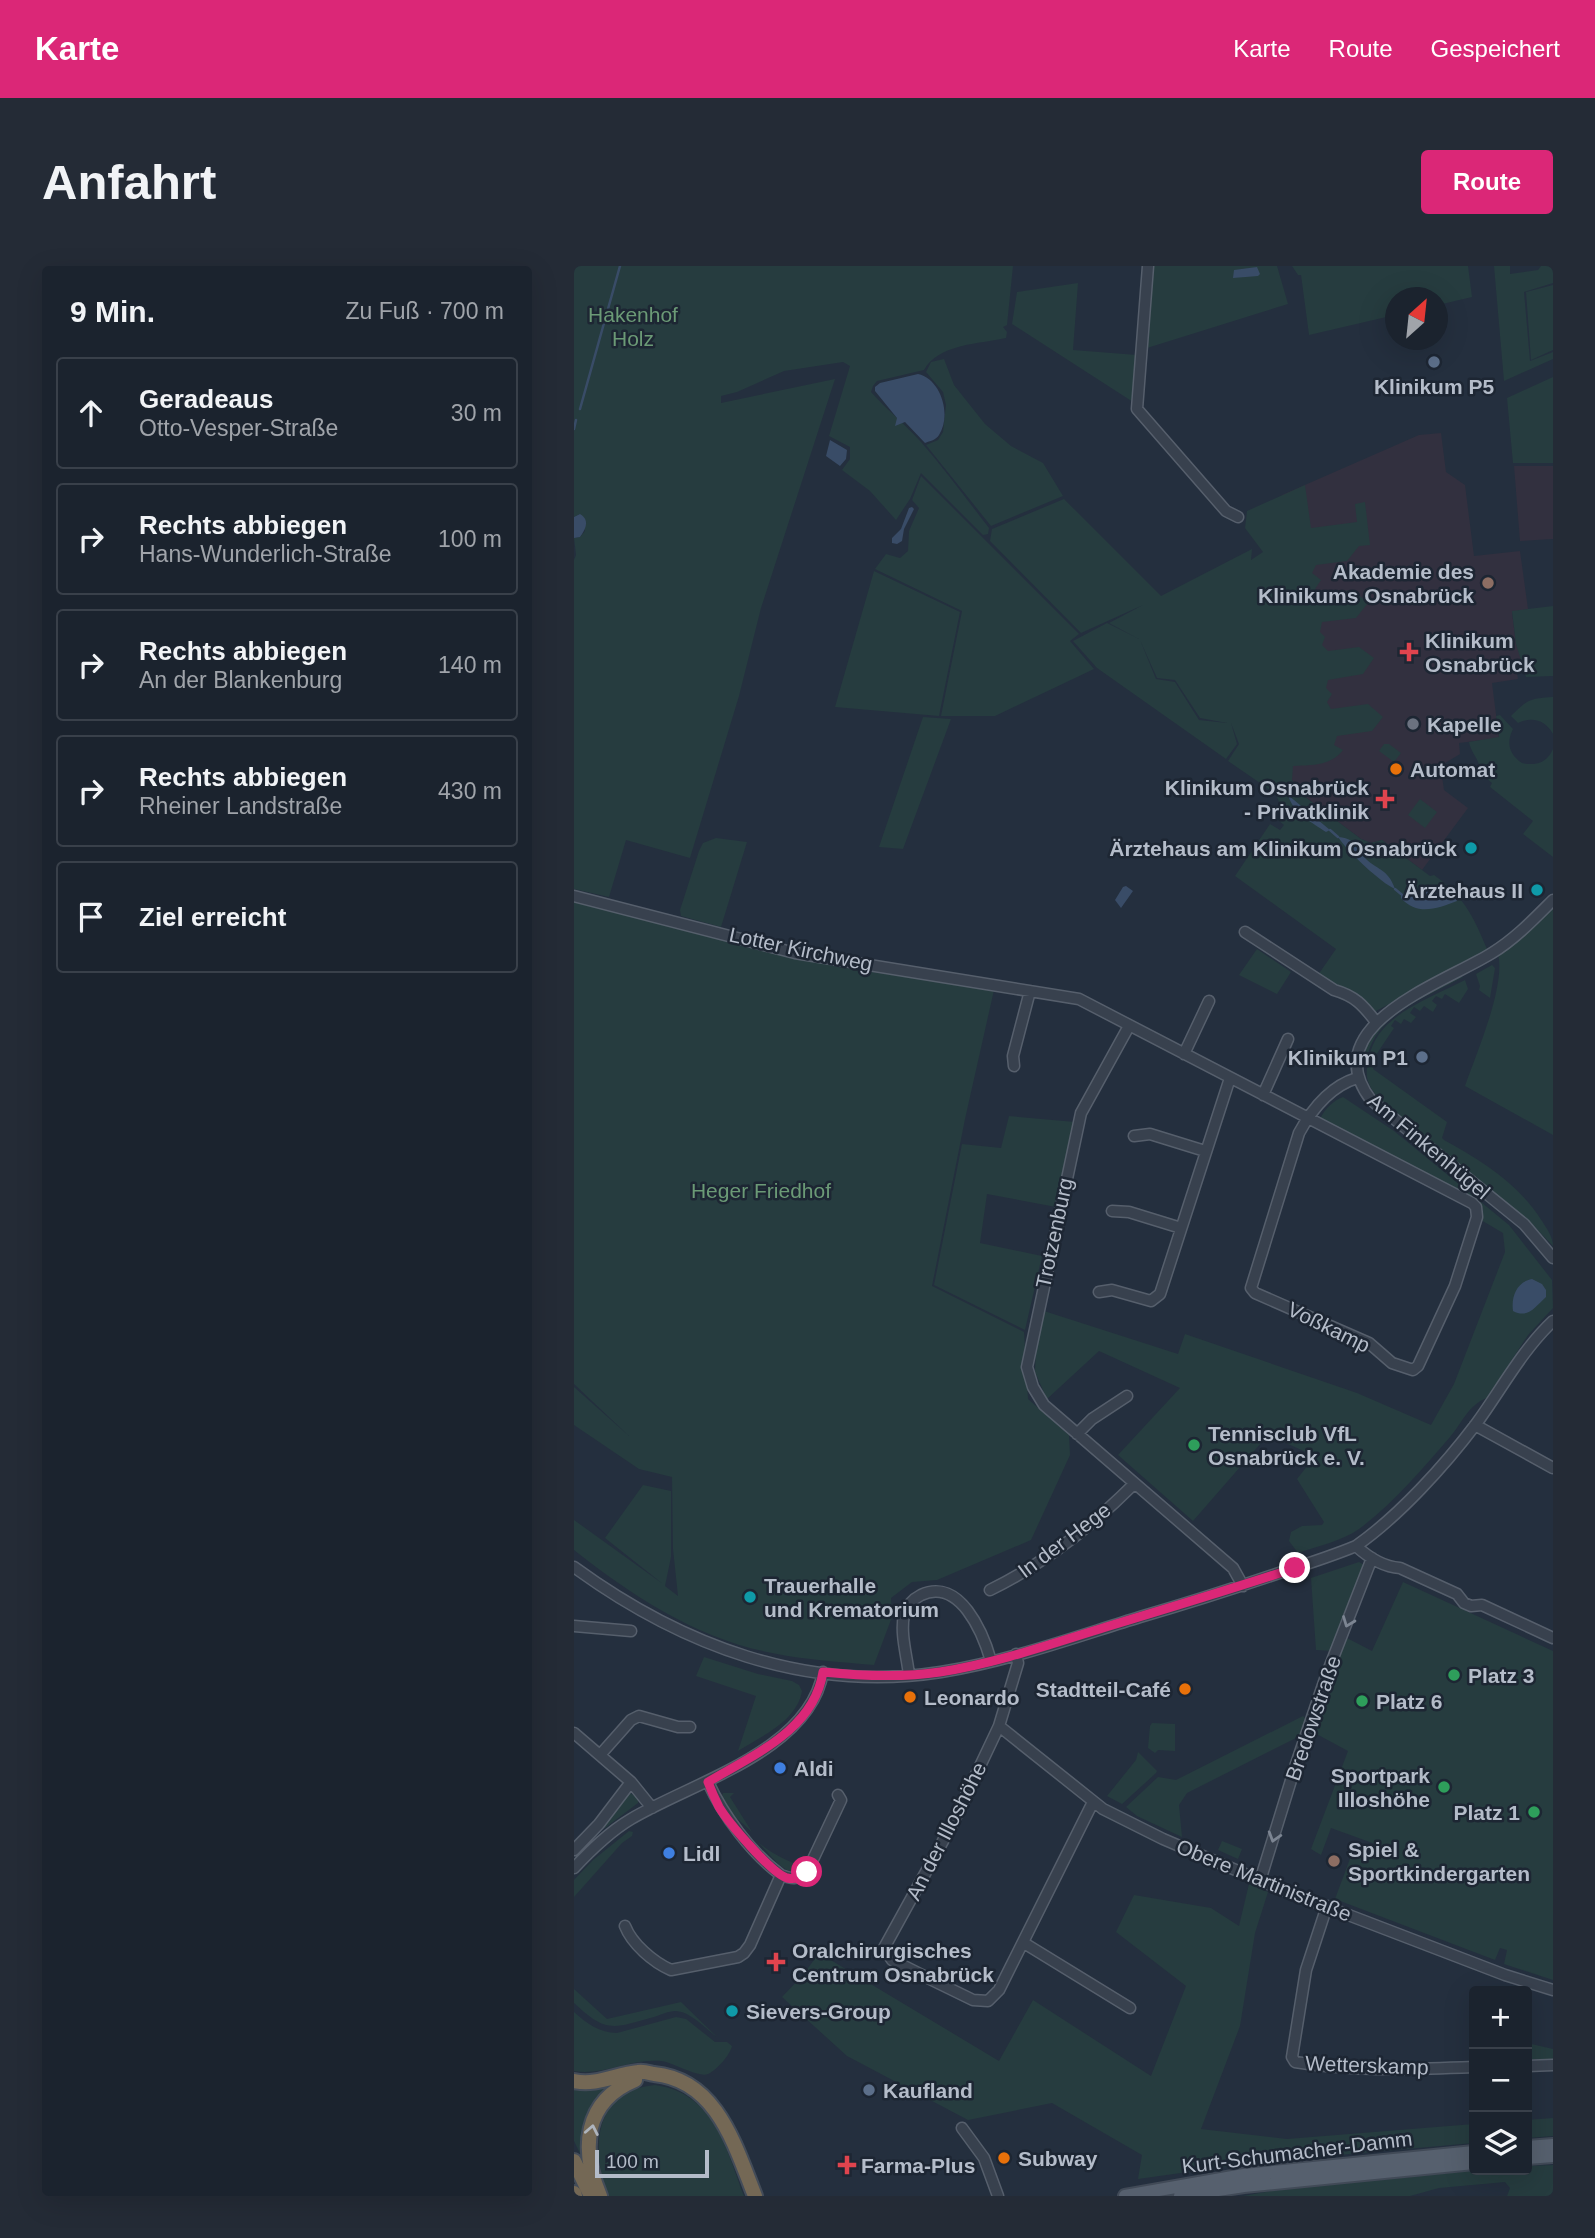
<!DOCTYPE html>
<html lang="de">
<meta charset="utf-8">
<style>
:root{--surface:#1b232e;--page:#242b36;--text:#f1f3f6;--muted:#a0a4aa;--line:#39404a;--accent:#db2777}
body{margin:0;font-family:Arial,sans-serif;background:var(--page);color:var(--text)}
.controls{position:absolute;right:21px;bottom:21px;display:grid;overflow:hidden;border-radius:7px;box-shadow:0 7px 28px #0002}
.controls button{width:63px;height:63px;display:grid;place-items:center;padding:0;border:0;border-bottom:2px solid var(--line);background:var(--surface);color:var(--text);font:35px sans-serif}
.compass{position:absolute;left:811px;top:21px;width:63px;height:63px;border-radius:50%;background:var(--surface);box-shadow:0 7px 28px #0002;rotate:27deg}
.scale{position:absolute;left:21px;bottom:18px;width:114px;box-sizing:border-box;padding-left:7px;border:4px solid #b4bcc9;border-top:0;font-size:19px;line-height:24px;white-space:nowrap;color:#b4bcc9;-webkit-text-stroke:5px #1d2633;paint-order:stroke}
.stop{position:absolute;width:21px;height:21px;margin:-16px;border:5px solid #db2777;border-radius:50%;background:#fff}
.stop.end{background:#db2777;border-color:#fff;box-shadow:0 2px 7px #0008}
.list{margin:0;padding:0;list-style:none}
h2{display:flex;justify-content:space-between;align-items:center;height:91px;margin:0;padding:0 28px;font-size:30px}
h2 small{font-size:23px;font-weight:400;color:var(--muted)}
.list li{display:grid;grid-template-columns:46px 1fr auto;gap:21px;align-items:center;box-sizing:border-box;height:112px;margin:0 14px 14px;padding:0 14px;border:2px solid var(--line);border-radius:7px}
.list b{display:block;font-size:26px;white-space:nowrap}
.list p{margin:0;font-size:23px;white-space:nowrap;color:var(--muted)}
.list em{font-size:23px;font-style:normal;color:var(--muted)}
.icon{flex:none;width:38px;height:38px;fill:none;stroke:currentColor;stroke-width:2;stroke-linecap:round;stroke-linejoin:round}
.map{position:relative;flex:none;width:979px;height:1930px;overflow:hidden;border-radius:7px}
header{display:flex;align-items:center;gap:42px;box-sizing:border-box;height:98px;padding:0 35px;background:var(--accent);color:#fff}
header strong{font-size:33px}
nav{display:flex;gap:38px;margin-inline-start:auto;font-size:24px}
.intro{display:flex;align-items:center;justify-content:space-between;box-sizing:border-box;height:168px;padding:0 42px}
h1{margin:0;font-size:49px}
.button{padding:18px 32px;border-radius:7px;background:var(--accent);color:#fff;font-size:24px;font-weight:700}
main{display:flex;gap:42px;padding:0 42px}
aside{flex:1;background:var(--surface);border-radius:7px;box-shadow:0 7px 28px #0002}
.map>svg:first-child{display:block}
</style>
<header>
<strong>Karte</strong>
<nav><a>Karte</a><a>Route</a><a>Gespeichert</a></nav>
</header>
<div class="intro"><h1>Anfahrt</h1><a class="button">Route</a></div>
<main>
<aside>
<h2>9 Min.<small>Zu Fuß · 700 m</small></h2>
<ul class="list">
<li><svg class="icon" aria-label="ahead" viewBox="0 0 24 24"><path d="M12 20V5M6 11l6-6 6 6"/></svg><div><b>Geradeaus</b><p>Otto-Vesper-Straße</p></div><em>30 m</em></li>
<li><svg class="icon" aria-label="right" viewBox="0 0 24 24"><path d="M7 20v-9h11M14 6l5 5-5 5"/></svg><div><b>Rechts abbiegen</b><p>Hans-Wunderlich-Straße</p></div><em>100 m</em></li>
<li><svg class="icon" aria-label="right" viewBox="0 0 24 24"><path d="M7 20v-9h11M14 6l5 5-5 5"/></svg><div><b>Rechts abbiegen</b><p>An der Blankenburg</p></div><em>140 m</em></li>
<li><svg class="icon" aria-label="right" viewBox="0 0 24 24"><path d="M7 20v-9h11M14 6l5 5-5 5"/></svg><div><b>Rechts abbiegen</b><p>Rheiner Landstraße</p></div><em>430 m</em></li>
<li><svg class="icon" aria-label="arrive" viewBox="0 0 24 24"><path d="M6 21V4h12l-3 4 3 4H6"/></svg><div><b>Ziel erreicht</b></div></li>
</ul>
</aside>
<div class="map">
<svg width="979" height="1930" viewBox="0 0 979 1930">
<rect width="100%" height="100%" fill="#242f3e"/>
<path fill="#32303f" d="M867,167l5,39 19,13 9,71 46,-5 8,58 -16,3 4,32 6,16 -7,2 3,17 -26,4 7,55 -40,5 1,11 -15,9 -3,13 2,14 24,18 -46,62 -40,-30 -11,3 -10,-4 -61,-46 -8,-13 -10,-285 137,-60z
M940,200h39v73l-33,2z"/>
<path fill="#263c3f" fill-rule="evenodd" d="M0,0h439l-6,59 -4,2 4,5 -1,6c-27,6 -68,6 -82,32l-47,11 -4,5 -2,6c16,18 34,32 50,50 24,27 46,58 68,86l-1,6 -5,1 -62,-62 -11,26 -14,21 -26,-29 -28,-21 8,-11v-12l-21,-11 21,-70 -7,-4 -59,9 -47,21 -16,4v7l114,-24 -74,229 -22,88 -49,162 -64,-18 -17,57 -35,-8v-329l2,-5 -2,-17 6,-1 5,-6 -5,-17 -6,3z
M580,0h123l11,38 -141,44z
M718,0h176l4,31 -34,8v-7h-42l-1,17 -86,20 -8,-60h-3z
M920,0h16v8l28,-4 3,-4h12v17l-29,9 6,69 23,-9v7l-49,22z
M504,17l-5,67 64,5 -4,47 -121,-78 5,-32z
M979,19v65l-22,10 -5,-68z
M370,93l10,26 31,39 26,22 32,17 20,33 -72,30 -65,-81 12,-5 5,-8 3,-27 -3,-13 -17,-20 5,-10z
M979,111v86h-40l-6,-65z
M347,210l158,158 -9,7 24,28 -99,47h-54l21,-105 -87,-42 11,-15 14,4 8,-7 1,-20 10,-23 -7,-8z
M731,219l6,43 46,-6 -2,-18 10,-2 5,43 -11,1 -12,15 -31,4 -4,8 9,7 -6,9 6,5 32,-4 15,13 -12,15 -34,4 -2,10 5,5 -3,8 6,6 31,-4 15,11 -11,16 -35,6 -2,8 6,6 -5,8 4,7 37,-5 15,13 -11,14 -35,5 -3,9 9,5c-12,16 -31,15 -50,16l-1,14 8,13 61,46 10,4 11,-3 48,36 4,-1c30,22 39,40 53,74l-1,4 -112,59c-14,-21 -36,-24 -56,-37l18,-26 -101,-73 35,-52 10,6 4,-5 -11,-9 5,-8 3,-1 -5,-13 -48,-33 11,-17 -8,-21 6,21 -11,15 -129,-91 -24,-27 34,-18 32,16 -30,-16 34,-18 -62,28 -91,-92 2,-12 72,-30 97,97 91,-47 -1,11 12,-8 -18,-24 2,-17zM566,374l17,38 18,2 25,38 27,5 -28,-3 -24,-38 -19,-3z
M300,305l86,41 -21,104 -104,-9z
M979,340v70l-27,1 -10,-33 -4,-33z
M979,431v37c-7,-14 -21,-18 -35,-11l-7,-7c16,-16 19,-18 42,-19z
M926,449l13,14c-7,14 -4,25 9,34 14,3 25,0 31,-14v108l-30,-23 10,-13 -43,-34 2,-4 -12,-10c1,-13 -9,-19 -11,-31l30,-5 -3,-21z
M349,451l28,2 -48,130 -24,-2z
M810,478h5l12,9 -7,9 -15,-11z
M846,533l17,13 -12,16 -17,-13z
M142,572l31,4 -26,85 -40,-11 -1,-6 19,-59 4,-8z
M0,635l264,66 156,23 -29,129 -33,167 92,46 4,67 41,36 1,20 -39,85 -94,40 -25,2 -21,16 1,19 -18,48c-34,-3 -68,-5 -102,-12 -74,-14 -140,-57 -198,-103v-30l89,64 -58,-46 38,-53 28,6v66l-6,29 13,10 -5,-47 -1,-72 -33,-8 -65,-44v-38l55,49 -55,-52z
M979,641v228l-88,-49c11,-32 41,-100 33,-132l40,-30z
M683,683l34,23 -14,22 -38,-19z
M918,699l3,3 -5,30 -11,-8 1,-4 -4,-12z
M885,711h4c-39,22 -90,37 -97,86h-3c2,-47 60,-67 96,-86z
M891,714l3,9 -9,14 -14,-9 -3,5 -6,-3 -4,5 5,4 -4,7 -9,-6 -4,5 -6,-4 -4,6 6,4 -5,6 -7,-4 -3,5 -6,-4 -4,6 3,2 -22,33 3,3 -2,5 74,53 -5,16 2,2c38,21 74,43 98,81 5,8 11,16 11,25l-25,-26 -113,-90 1,-2c-15,-12 -39,-26 -47,-44 -4,-10 -2,-16 0,-26 7,-43 62,-60 96,-78z
M769,831l51,34 115,94 43,55 1,28 -25,27 -41,63c-18,6 -25,25 -37,39 -28,32 -57,67 -91,92 -17,12 -41,17 -61,24l-9,-12 2,-9 11,-6 20,-1 2,-3 -27,-43 18,-23 -47,-21 -75,86 -75,-66 62,-67 -81,-37 -52,48 -12,-27 1,-23 8,-38 134,43 7,-20 172,59 74,32 23,-41 51,-132 -2,-19 -22,-13 2,-11 -4,-8 -159,-80c2,-10 14,-21 23,-24z
M435,850l66,6 -19,85 -69,-13 -7,49 62,13 -17,74 -91,-45 28,-141 39,4z
M785,1296l7,4 -33,85 -17,-1 -5,-72z
M829,1316l150,69v329l-49,-16 3,-14 -7,-2 -5,12 -160,-61 16,-43 6,2 4,-11 25,10 3,-8 -58,-21 -10,27 -10,-6 37,-98 -37,-20 34,-94 27,14z
M130,1391l54,17 34,7 7,4 3,6c-5,30 -40,45 -64,60l18,-55 -60,-20z
M729,1450l4,4 -6,14 -7,5 -107,54 -8,12 3,32 -45,-21 -11,-9 32,-30 18,3z
M578,1457l23,1v27l-17,-1 -3,3 -7,-5 2,-22z
M564,1486l19,19 -1,2 -34,31 -15,-8 29,-36z
M56,1527l8,5v5l-33,25 -2,-3 22,-31z
M149,1527h11l-4,4 22,35 -21,-19 -9,-17z
M55,1565l4,1 -1,4 -10,7 -48,54v-17l19,-20z
M648,1575l20,8 -4,10 -20,-9z
M184,1576c17,14 27,17 46,26l-7,5c-17,-2 -27,-19 -39,-31z
M675,1618l19,8 -13,41 -15,93 -39,103 86,10 187,-15v19l-215,19 -121,17 4,-24 -90,-52 -84,17 -121,-64 -65,-59 21,-22 16,-22 180,108 34,-61 118,76 35,-90 -70,-54 18,-37 77,13 28,18z
M0,1723l33,30 74,-17 36,35c-11,-8 -27,-26 -42,-26 -6,0 -15,4 -21,6 -41,11 -47,17 -80,-14z
M0,1746c12,11 26,21 43,21l59,-16 10,2 29,23h12l5,4c-2,9 -15,24 -24,28 -9,4 -36,-12 -47,-13 -30,-3 -58,15 -87,10z
M953,1777l26,6v10h-26z
M38,1818c-27,28 -29,42 -27,80l-11,-23v-54z
M81,1819c59,8 71,63 89,111h-136c-18,-48 -14,-105 47,-111z
M979,1852v18l-26,2v-18z
M979,1899v31h-46l3,-8 -5,-6 -66,6 -29,8h-167l28,-5 210,-21h46v-4z"/>
<path fill="#394c67" d="M683,1l3,7 -2,2 -25,2 1,-8z
M344,108c23,5 34,41 21,61 -3,5 -9,6 -14,8l-20,-21 -10,4 2,-8 -22,-27v-4l5,-4z
M256,174l17,10 -1,9 -6,7 -14,-10z
M338,241l2,2 -10,20 -2,12 -5,3 -5,-1v-5l9,-9 8,-21z
M6,248c10,6 6,15 0,23l-6,1v-21z
M714,529l42,35 -4,2c-15,-10 -33,-19 -38,-37z
M764,571c16,1 17,9 26,20 12,13 24,11 31,32 -14,-6 -48,-38 -57,-52z
M552,620l7,5 -12,17 -6,-8 8,-13z
M861,623l21,5 1,7c-20,8 -40,15 -56,-3v-4z
M958,1013l10,5 4,6v7c-11,10 -18,22 -33,14 -2,-15 4,-29 19,-32z"/>
<g fill="none" stroke-linecap="round" stroke-linejoin="round">
<path stroke="#394c67" stroke-width="2.5" d="M6,143l40,-143
M0,163l2,-9
M756,564l8,7
M821,623l6,5"/>
<defs>
<path id="minor" d="M574,0l-11,143 89,102 12,6
M0,630l221,57 284,46 393,204 4,4 1,10 -22,69 -37,80 -5,4 -21,-7 -23,-20 -114,-50 -4,-5 48,-155c13,-24 32,-47 58,-55
M979,634c-19,19 -38,39 -61,53 -48,30 -178,72 -121,147l153,124 29,34
M671,666l89,58c21,6 29,15 42,32
M555,760l-48,87 -54,254 6,20 11,18 189,163 10,18
M610,788l25,-53
M440,800l-1,-10 17,-65
M689,829l25,-56
M560,870l16,-2 55,17
M538,945l17,1 52,16
M525,1026l13,-2 39,11 9,-7 70,-216
M901,1159l78,43
M503,1168l15,-15 35,-23
M782,1280c12,11 28,21 44,22l57,26 7,9 7,3 11,-1 71,33
M0,1301c107,78 232,126 367,105 68,-11 134,-35 199,-55 48,-14 95,-29 142,-45 25,-8 50,-16 74,-26 43,-30 89,-81 120,-122 25,-34 46,-74 77,-103
M416,1324c55,-27 101,-63 144,-106
M0,1360l57,5
M442,1388l2,9 -19,63 -45,95 -70,127 8,12 40,20 41,20 15,1 11,-11 94,-188
M335,1409c-2,-19 -9,-41 -5,-60 3,-9 9,-16 17,-20 39,-18 62,38 70,66
M425,1460l104,83 60,30 115,49 227,87 48,15
M0,1467l57,49 21,26
M26,1489l31,-35 8,-4 39,11h12
M0,1584l25,-26 32,-42
M0,1602c17,-18 35,-36 57,-49 60,-36 179,-68 192,-147
M207,1609c10,4 17,5 26,-3l34,-72 -3,-5
M686,1615l36,-117 30,-88 46,-118
M753,1640l-21,64 -14,87 3,5c60,10 120,7 179,5
M51,1660c7,18 28,36 46,44l67,-13 6,-4 6,-8 31,-70c-30,-22 -58,-60 -73,-93
M450,1677l106,65
M953,1800l26,-1
M388,1862l22,30 14,38"/>
<path id="major" d="M953,1881l26,-2
M953,1892l26,-2
M551,1930l119,-21 230,-23
M606,1930l64,-10 230,-23"/>
<path id="highway" d="M0,1815c23,5 42,-7 64,-9 6,-1 11,1 16,2 63,6 81,72 101,122
M0,1895l17,35
M0,1927l1,3
M26,1930c-20,-47 -16,-95 35,-116"/>
</defs>
<use href="#minor" stroke="#565f6c" stroke-width="13"/>
<use href="#major" stroke="#414a57" stroke-width="16"/>
<use href="#highway" stroke="#434c59" stroke-width="18"/>
<use href="#minor" stroke="#38414e" stroke-width="10"/>
<use href="#major" stroke="#56606e" stroke-width="12"/>
<use href="#highway" stroke="#746855" stroke-width="14"/>
</g>
<defs><path id="oneway-chevron" d="M-2-3.5L2.5 0L-2 3.5" fill="none" stroke-width="1.6" stroke-linecap="round" stroke-linejoin="round" transform="scale(1.75)"/></defs>
<g stroke="#7c8592">
<use href="#oneway-chevron" transform="translate(774 1356) rotate(111)"/>
<use href="#oneway-chevron" transform="translate(700 1571) rotate(107)"/>
</g>
<use stroke="#aeb4bd" href="#oneway-chevron" transform="translate(18 1864) rotate(-79)"/>
<g fill="none" stroke-linecap="round" stroke-linejoin="round">
<path stroke="#db2777" stroke-width="9" d="M233,1606c-6,5 -11,8 -20,6 -15,-4 -59,-56 -68,-71 -4,-8 -8,-17 -11,-25 45,-27 106,-52 115,-110 39,4 78,6 117,0 57,-9 111,-28 166,-45 63,-19 126,-38 189,-59"/>
</g>
<g fill="#5c6f8a" stroke="#1d2633" stroke-width="2.5">
<circle cx="860" cy="96" r="7"/>
<circle cx="848" cy="791" r="7"/>
<circle cx="295" cy="1824" r="7"/>
</g>
<g fill="#8d6e63" stroke="#1d2633" stroke-width="2.5">
<circle cx="914" cy="317" r="7"/>
<circle cx="760" cy="1595" r="7"/>
</g>
<g fill="#e0444e" stroke="#1d2633" stroke-width="2.5">
<path d="M831.5 375.5h7v7h7v7h-7v7h-7v-7h-7v-7h7z"/>
<path d="M807.5 522.5h7v7h7v7h-7v7h-7v-7h-7v-7h7z"/>
<path d="M198.5 1685.5h7v7h7v7h-7v7h-7v-7h-7v-7h7z"/>
<path d="M269.5 1888.5h7v7h7v7h-7v7h-7v-7h-7v-7h7z"/>
</g>
<circle fill="#6b7280" stroke="#1d2633" stroke-width="2.5" cx="839" cy="458" r="7"/>
<g fill="#e8710a" stroke="#1d2633" stroke-width="2.5">
<circle cx="822" cy="503" r="7"/>
<circle cx="611" cy="1423" r="7"/>
<circle cx="336" cy="1431" r="7"/>
<circle cx="430" cy="1892" r="7"/>
</g>
<g fill="#0f9aa8" stroke="#1d2633" stroke-width="2.5">
<circle cx="897" cy="582" r="7"/>
<circle cx="963" cy="624" r="7"/>
<circle cx="176" cy="1331" r="7"/>
<circle cx="158" cy="1745" r="7"/>
</g>
<g fill="#2e9e5b" stroke="#1d2633" stroke-width="2.5">
<circle cx="620" cy="1179" r="7"/>
<circle cx="880" cy="1409" r="7"/>
<circle cx="788" cy="1435" r="7"/>
<circle cx="870" cy="1521" r="7"/>
<circle cx="960" cy="1546" r="7"/>
</g>
<g fill="#3f7fe0" stroke="#1d2633" stroke-width="2.5">
<circle cx="206" cy="1502" r="7"/>
<circle cx="95" cy="1587" r="7"/>
</g>
<g text-anchor="middle" dominant-baseline="central" stroke-width="5" stroke-linejoin="round" paint-order="stroke">
<g font-size="21" fill="#6b9a76" stroke="#1d2633">
<text x="59" y="48">Hakenhof<tspan x="59" dy="24">Holz</tspan></text>
<text x="187" y="924">Heger Friedhof</text>
</g>
<g font-size="21" font-weight="bold" fill="#b4bcc9" stroke="#1d2633" text-anchor="start">
<text x="860" y="120" text-anchor="middle">Klinikum P5</text>
<text x="900" y="305" text-anchor="end">Akademie des<tspan x="900" dy="24">Klinikums Osnabrück</tspan></text>
<text x="851" y="374">Klinikum<tspan x="851" dy="24">Osnabrück</tspan></text>
<text x="853" y="458">Kapelle</text>
<text x="836" y="503">Automat</text>
<text x="795" y="521" text-anchor="end">Klinikum Osnabrück<tspan x="795" dy="24">- Privatklinik</tspan></text>
<text x="883" y="582" text-anchor="end">Ärztehaus am Klinikum Osnabrück</text>
<text x="949" y="624" text-anchor="end">Ärztehaus II</text>
<text x="834" y="791" text-anchor="end">Klinikum P1</text>
<text x="634" y="1167">Tennisclub VfL<tspan x="634" dy="24">Osnabrück e. V.</tspan></text>
<text x="190" y="1319">Trauerhalle<tspan x="190" dy="24">und Krematorium</tspan></text>
<text x="894" y="1409">Platz 3</text>
<text x="597" y="1423" text-anchor="end">Stadtteil-Café</text>
<text x="350" y="1431">Leonardo</text>
<text x="802" y="1435">Platz 6</text>
<text x="220" y="1502">Aldi</text>
<text x="856" y="1509" text-anchor="end">Sportpark<tspan x="856" dy="24">Illoshöhe</tspan></text>
<text x="946" y="1546" text-anchor="end">Platz 1</text>
<text x="774" y="1583">Spiel &amp;<tspan x="774" dy="24">Sportkindergarten</tspan></text>
<text x="109" y="1587">Lidl</text>
<text x="218" y="1684">Oralchirurgisches<tspan x="218" dy="24">Centrum Osnabrück</tspan></text>
<text x="172" y="1745">Sievers-Group</text>
<text x="309" y="1824">Kaufland</text>
<text x="444" y="1892">Subway</text>
<text x="287" y="1899">Farma-Plus</text>
</g>
<g font-size="21" fill="#b4bcc9" stroke="#1d2633">
<text transform="translate(227 683) rotate(12)">Lotter Kirchweg</text>
<text transform="translate(855 880) rotate(40)">Am Finkenhügel</text>
<text transform="translate(480 967) rotate(-78)">Trotzenburg</text>
<text transform="translate(755 1061) rotate(26)">Voßkamp</text>
<text transform="translate(490 1274) rotate(-37)">In der Hege</text>
<text transform="translate(739 1452) rotate(-71)">Bredowstraße</text>
<text transform="translate(372 1565) rotate(-63)">An der Illoshöhe</text>
<text transform="translate(690 1614) rotate(22)">Obere Martinistraße</text>
<text transform="translate(793 1799) rotate(2)">Wetterskamp</text>
<text transform="translate(723 1886) rotate(-7)">Kurt-Schumacher-Damm</text>
</g>
</g>
</svg>
<div class="controls">
<button>+</button>
<button>−</button>
<button><svg class="icon" aria-label="layers" viewBox="0 0 24 24"><path d="M12 4l9 5-9 5-9-5zM3 14l9 5 9-5"/></svg></button>
</div>
<svg class="compass" viewBox="-18 -18 36 36"><path d="M0-13l5 13h-10z" fill="#e53935"/><path d="M0 13l5-13h-10z" fill="#a0a4aa"/></svg>
<div class="scale">100 m</div>
<div class="stop" style="left:233px;top:1606px"></div>
<div class="stop end" style="left:721px;top:1302px"></div>
</div>
</main>
